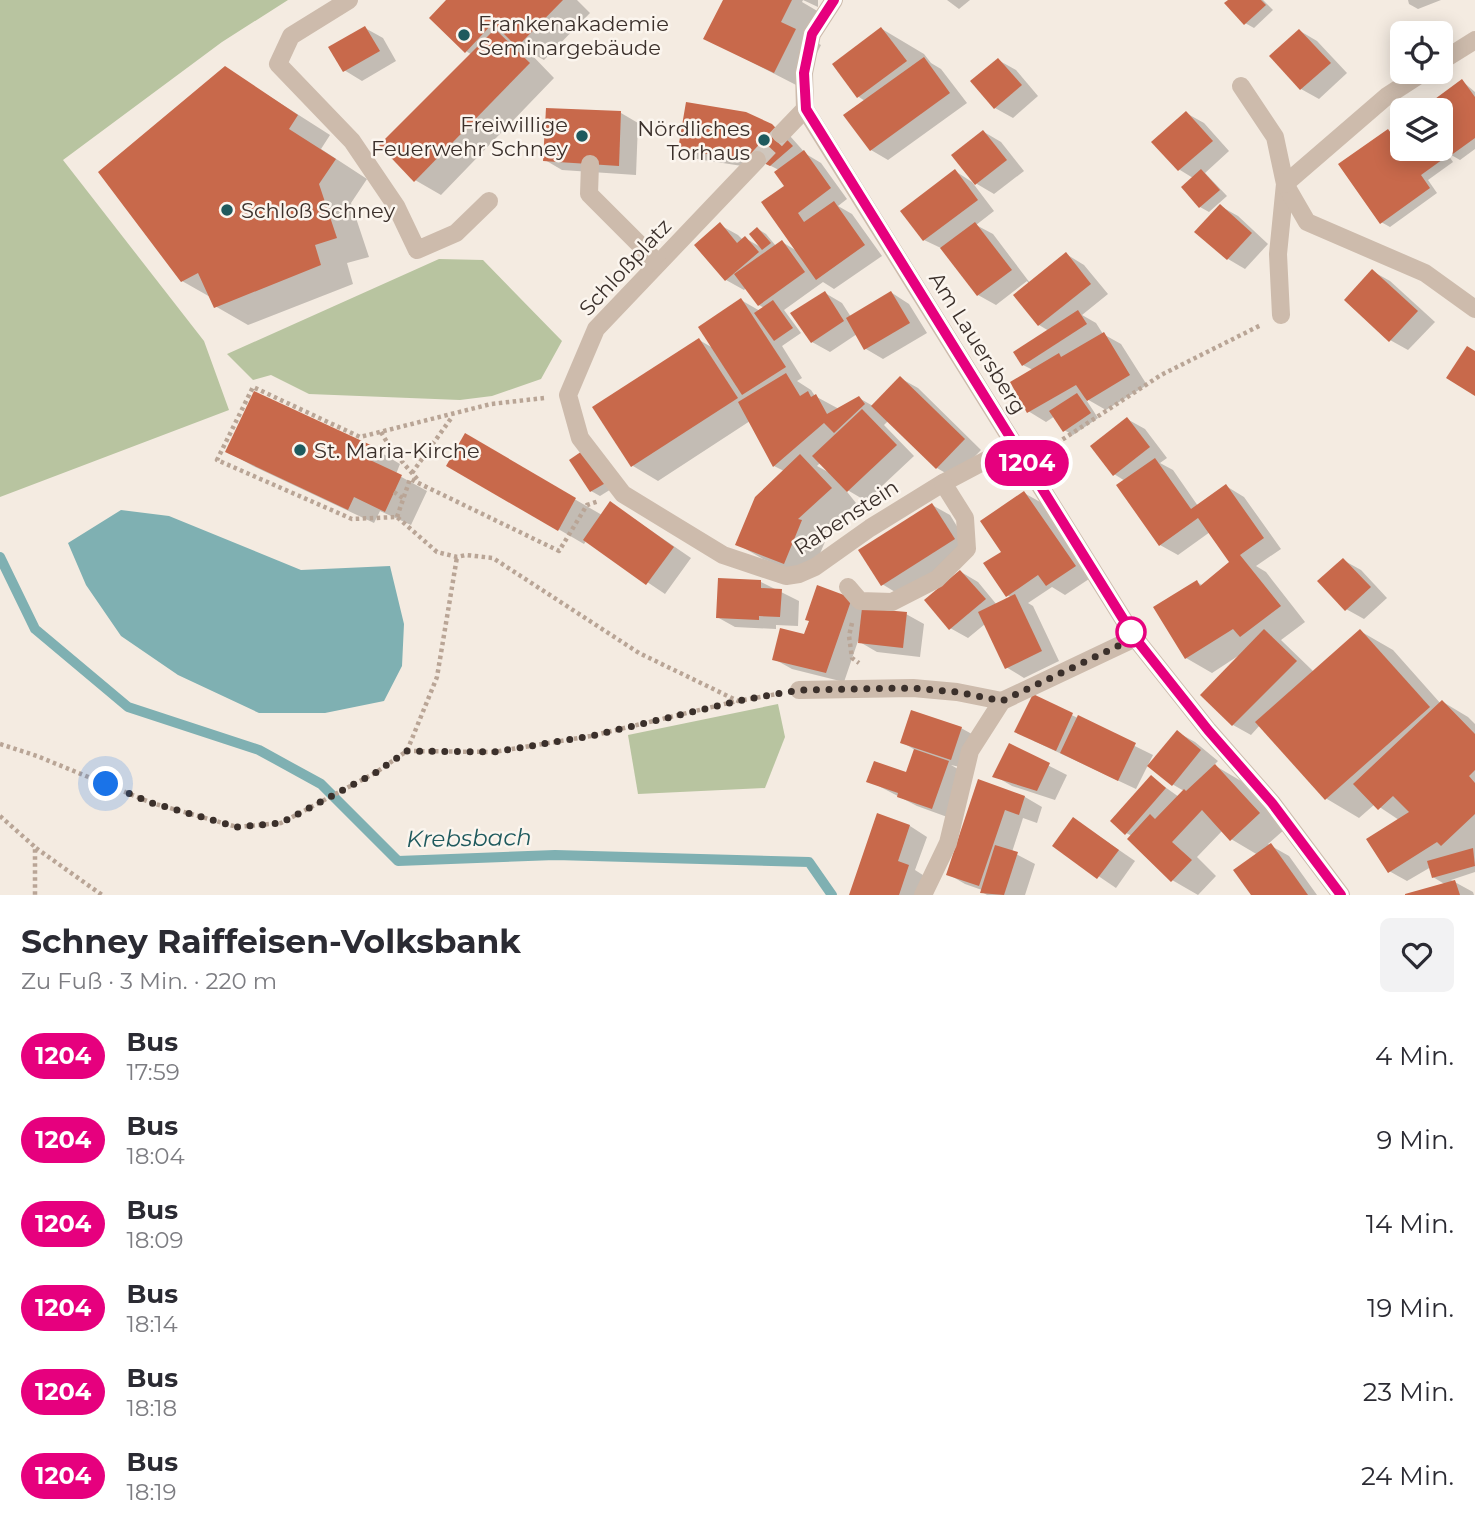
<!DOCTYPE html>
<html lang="de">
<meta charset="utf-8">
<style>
:root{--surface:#fff;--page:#f2f2f3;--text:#2b2b33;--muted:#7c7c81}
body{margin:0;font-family:Montserrat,sans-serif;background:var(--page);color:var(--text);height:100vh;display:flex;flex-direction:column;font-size:26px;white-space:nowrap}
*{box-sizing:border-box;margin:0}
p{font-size:23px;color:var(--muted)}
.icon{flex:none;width:38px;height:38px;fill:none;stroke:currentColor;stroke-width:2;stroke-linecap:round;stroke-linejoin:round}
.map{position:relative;height:895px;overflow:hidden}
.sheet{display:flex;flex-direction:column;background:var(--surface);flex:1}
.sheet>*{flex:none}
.badge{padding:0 14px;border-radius:23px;font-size:24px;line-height:46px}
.tools{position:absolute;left:1390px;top:21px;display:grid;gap:14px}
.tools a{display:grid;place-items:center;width:63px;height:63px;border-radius:10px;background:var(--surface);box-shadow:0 4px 18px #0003;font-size:35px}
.you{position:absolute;width:35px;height:35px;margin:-18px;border:5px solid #fff;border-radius:50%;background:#1a73e8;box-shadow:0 0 0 10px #1a73e833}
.map>.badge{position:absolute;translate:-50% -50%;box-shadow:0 0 0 4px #fff}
.round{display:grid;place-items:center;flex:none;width:74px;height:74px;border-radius:10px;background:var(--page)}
.summary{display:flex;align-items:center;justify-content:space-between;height:119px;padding:0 21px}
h1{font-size:33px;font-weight:700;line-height:52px}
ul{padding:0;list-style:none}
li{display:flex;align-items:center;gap:21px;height:84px;padding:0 21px}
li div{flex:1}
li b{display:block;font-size:26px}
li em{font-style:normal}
li .badge{min-width:77px;font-weight:700;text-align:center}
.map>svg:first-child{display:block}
.green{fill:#b8c4a0}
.water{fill:#7fb0b2}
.shadow{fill:#0003;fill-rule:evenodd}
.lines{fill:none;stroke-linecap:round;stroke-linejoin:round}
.stream{stroke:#7fb0b2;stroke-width:10}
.building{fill:#c8694b}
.minor-tunnel{stroke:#cfc6bd;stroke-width:18;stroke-dasharray:18 9;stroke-linecap:butt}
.path{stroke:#b9a596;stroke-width:4.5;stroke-dasharray:3.5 3.5;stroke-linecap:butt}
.minor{stroke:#cdbbac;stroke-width:18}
.line-casing{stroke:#fff;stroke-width:16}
.line{stroke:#e6007e;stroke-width:10}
.walk{stroke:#3b302b;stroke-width:7;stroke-dasharray:0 12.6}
.poi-dot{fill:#1f5a5e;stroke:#fbf5ee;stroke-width:2.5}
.stop-dot{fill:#fff;stroke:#e6007e;stroke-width:3.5}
.labels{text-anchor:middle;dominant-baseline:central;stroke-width:5;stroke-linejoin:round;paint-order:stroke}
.poi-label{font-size:21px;fill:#3b302b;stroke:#fbf5ee;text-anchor:start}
.street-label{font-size:21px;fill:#3b302b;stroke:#fbf5ee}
.water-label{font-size:23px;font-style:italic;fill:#1f5a5e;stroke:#fbf5ee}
</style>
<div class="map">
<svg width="1475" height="895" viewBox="0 0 1475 895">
<rect width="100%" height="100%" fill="#f4ebe1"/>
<g class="green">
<polygon points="0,0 288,0 222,42 63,160 204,341 229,410 0,497"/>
<polygon points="439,259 483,260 562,341 541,379 492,396 460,400 309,394 271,375 253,380 227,354"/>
<polygon points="778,704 785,737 765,788 638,794 628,735"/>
</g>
<polygon class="water" points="121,510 169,516 301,570 390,566 404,624 402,666 384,701 325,713 259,713 178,675 121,636 86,585 68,543"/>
<g class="shadow">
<polygon points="449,0 577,0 590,13 544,60 528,51 554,78 441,195 415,180 472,55 466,51"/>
<polygon points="725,0 803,0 802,2 819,12 806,37 821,45 800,87 706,39"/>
<polygon points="803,0 818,0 818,7"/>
<polygon points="947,0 970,0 959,9"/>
<polygon points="1231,0 1263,0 1273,10 1254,28 1245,23"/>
<polygon points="1408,0 1441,0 1418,9 1409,4"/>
<polygon points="365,28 383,38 396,61 362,81 344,70"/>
<polygon points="882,29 924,54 931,63 941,69 967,103 888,160 871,150 865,101 859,97 834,65"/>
<polygon points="1300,31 1317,41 1347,73 1319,99 1301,89 1271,56"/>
<polygon points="998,60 1016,70 1038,96 1013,118 995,108"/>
<polygon points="225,68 330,135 321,149 367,179 351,203 369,257 347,263 353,284 248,325 215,306 212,298 182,281"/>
<polygon points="1462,81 1475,92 1475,149 1460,160 1446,152 1453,162 1428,180 1437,193 1390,227 1381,222 1388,131 1397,136 1402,149 1440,149 1440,110 1423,110"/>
<polygon points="621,113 638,123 636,175 562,170 545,160"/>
<polygon points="1186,113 1204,123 1229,151 1205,173 1227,196 1209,212 1200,207 1193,178 1180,170 1154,142"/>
<polygon points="984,132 1001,142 1024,171 994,194 977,184"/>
<path d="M 790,136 L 806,154 L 821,163 L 847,199 L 838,206 L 852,214 L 882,256 L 834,289 L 823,282 L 784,310 L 801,333 L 782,346 L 802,378 L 797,381 L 811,390 L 815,396 L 839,409 L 859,398 L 873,406 L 900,378 L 918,388 L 981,450 L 954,478 L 937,468 L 888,421 L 884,425 L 914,456 L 866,501 L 844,488 L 856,503 L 823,534 L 827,537 L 810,577 L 763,559 L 737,544 L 784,471 L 774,466 L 750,421 L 658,481 L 633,466 L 699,340 L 713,348 L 741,300 L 760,311 L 764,308 L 759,305 L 746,288 L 744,290 L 726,280 L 720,225 L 738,235 L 743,240 L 745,238 L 762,248 L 758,229 L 766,234 L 776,246 L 782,242 L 797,251 L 787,187 L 779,170 L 757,159 L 755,168 L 697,159 L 680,148 ZM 821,462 L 830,473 L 817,466 Z"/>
<polygon points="955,171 972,182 994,211 976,225 993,234 1030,283 1066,254 1084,265 1108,294 1082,315 1096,323 1103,334 1121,344 1147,385 1106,410 1085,398 1098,418 1073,435 1064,430 1055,416 1046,422 1028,411 1033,370 1023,365 1049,331 1039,325 1029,284 1027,281 996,305 978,295 943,249 924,240"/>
<polygon points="1220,206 1238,216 1268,244 1245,269 1228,259"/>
<polygon points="1372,271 1390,281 1435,322 1408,350 1390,340"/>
<polygon points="825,293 842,303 851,317 892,293 909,304 927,333 883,359 866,349 857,334 830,352 812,342"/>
<polygon points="255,393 375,449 400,464 396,474 427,491 411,525 380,511 374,523 253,466 228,452"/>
<polygon points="1127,419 1145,429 1167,458 1160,463 1173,470 1198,506 1226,486 1244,497 1281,549 1256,566 1266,572 1305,622 1281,640 1314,672 1360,631 1393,650 1441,704 1443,702 1468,717 1475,724 1475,872 1451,880 1473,892 1474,895 1409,895 1446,885 1433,877 1431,867 1407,881 1389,871 1399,820 1375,804 1359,818 1327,799 1260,725 1251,735 1233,725 1238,656 1212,673 1186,658 1197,582 1203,586 1233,563 1210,532 1178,555 1160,545 1125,481 1114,474"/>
<polygon points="465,436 602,515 611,503 691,558 665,594 586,541 584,544 448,465"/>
<polygon points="571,460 616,486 600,496 591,491"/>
<polygon points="1024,493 1042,503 1092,577 1065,595 1052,587 1028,603 1033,606 1059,661 1024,678 1006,667 985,624 968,638 950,628 961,572 978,582 997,605 1012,598 1007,595 1003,552"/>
<polygon points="932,505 950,515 971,549 900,595 882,584"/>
<polygon points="1343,560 1361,570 1387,598 1364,619 1346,609"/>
<polygon points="761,582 799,601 798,626 776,625 776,629 735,627 717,617"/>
<polygon points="818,587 869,609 906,614 924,624 920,657 877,652 858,641 844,682 792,669 774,659 806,636"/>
<polygon points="1033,696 1153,755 1136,789 1034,741"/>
<polygon points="961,728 979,738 969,769 951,765 965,773 950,818 917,806 869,781 907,774 915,750 902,742"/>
<polygon points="1177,732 1195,742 1218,761 1214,765 1241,781 1285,829 1268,844 1289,856 1317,895 1253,895 1258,855 1231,839 1223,830 1197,857 1216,876 1198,895 1172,880 1132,836 1126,833 1151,777 1179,797 1184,791 1172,784"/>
<polygon points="1010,746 1067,775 1055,800 1012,786 995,776"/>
<polygon points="979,781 1025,797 1042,807 1037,823 1023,818 1012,852 1035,864 1025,895 987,895 982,892 982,890 965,884 948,874"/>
<polygon points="878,816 910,826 927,837 915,870 926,877 920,895 850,895"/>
<polygon points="1074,819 1135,861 1116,888 1054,846"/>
</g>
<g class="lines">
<polyline class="stream" points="0,557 35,629 128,707 259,750 321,784 398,861 555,855 809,862 832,895"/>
</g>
<g class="building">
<polygon points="446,0 563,0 517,47 493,23 465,53 429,18"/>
<polygon points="723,0 792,0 781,22 796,29 774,73 703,39"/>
<polygon points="1228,0 1261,0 1266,5 1244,25 1224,3"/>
<polygon points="365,26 380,51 343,72 328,47"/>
<polygon points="881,27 907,61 857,98 832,64"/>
<polygon points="495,29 530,63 414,182 379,145"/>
<polygon points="1299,29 1331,63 1300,90 1269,56"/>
<polygon points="924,57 950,93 870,151 843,115"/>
<polygon points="998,58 1022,85 994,109 970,81"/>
<polygon points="225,66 298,115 289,129 336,159 319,184 337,238 315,245 321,265 214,308 198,273 181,282 98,172"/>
<polygon points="1462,79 1475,97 1475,138 1450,156 1440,142 1440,110 1420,110"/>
<polygon points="686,102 746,112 772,124 793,146 770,166 739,151 738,159 678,149"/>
<polygon points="546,108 621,111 619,166 543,161"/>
<polygon points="1186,111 1213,141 1178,171 1151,142"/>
<polygon points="1388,129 1393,136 1402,131 1402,149 1440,149 1446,157 1421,175 1430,188 1380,224 1338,164"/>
<polygon points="983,130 1007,160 975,185 951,155"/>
<polygon points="804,150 831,188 798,213 804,222 834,201 865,245 816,280 761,202 784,186 774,172"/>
<polygon points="955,169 978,200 923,241 900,211"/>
<polygon points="1201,169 1220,190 1199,208 1181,187"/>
<polygon points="1220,204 1252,233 1227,260 1194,232"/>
<polygon points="720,222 737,243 745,236 759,252 725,281 694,245"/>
<polygon points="975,222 1012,270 977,296 940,248"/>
<polygon points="757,227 771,243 762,250 749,234"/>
<polygon points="782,240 805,272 758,306 734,274"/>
<polygon points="1066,252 1091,284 1038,326 1013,295"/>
<polygon points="1372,269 1418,311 1389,342 1344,300"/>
<polygon points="825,291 844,321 811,343 790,313"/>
<polygon points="891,291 910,323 864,350 846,318"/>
<polygon points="741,298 786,367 742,395 698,327"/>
<polygon points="773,300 793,328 774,341 754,313"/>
<polygon points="1078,310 1087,324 1022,366 1013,352"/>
<polygon points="1104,332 1130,375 1087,401 1076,385 1027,413 1010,382 1059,353 1061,357"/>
<polygon points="699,338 738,398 631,467 592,407"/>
<polygon points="1467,346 1475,351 1475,396 1446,378"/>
<polygon points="786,373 800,396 808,391 811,397 816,394 827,414 859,396 865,404 834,433 824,423 773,467 738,402"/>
<polygon points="900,376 965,439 936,469 871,406"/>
<polygon points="254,391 375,447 370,460 402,475 385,512 354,497 348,510 225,452"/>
<polygon points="1077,393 1091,413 1063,432 1049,411"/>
<polygon points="862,409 897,445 847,492 812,456"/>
<polygon points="1127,417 1150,447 1113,476 1090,446"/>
<polygon points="465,433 576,498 558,531 446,466"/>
<polygon points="588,447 609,481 590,492 569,460"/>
<polygon points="800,454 832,488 798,519 802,520 784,564 735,545 755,497"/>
<polygon points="1155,458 1191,509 1226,484 1264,538 1240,555 1281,606 1240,637 1233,629 1185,659 1153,607 1197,580 1200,586 1229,562 1198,518 1159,546 1116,485"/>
<polygon points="1024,491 1076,566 1046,586 1038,575 1006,597 983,563 1001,552 980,521"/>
<polygon points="610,501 674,547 646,585 583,540"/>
<polygon points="932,503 955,539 881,586 858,550"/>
<polygon points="1343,558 1371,587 1345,611 1317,581"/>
<polygon points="960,570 986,599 949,630 924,600"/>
<polygon points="718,578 761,580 761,588 782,589 780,617 759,616 759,620 716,618"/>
<polygon points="817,585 852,598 826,673 772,660 780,628 804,634 809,621 805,620"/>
<polygon points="1015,594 1042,651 1005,669 978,612"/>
<polygon points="862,608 907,612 903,648 858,643"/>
<polygon points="1264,629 1297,661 1232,726 1200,695"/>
<polygon points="1360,629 1430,707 1325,800 1255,722"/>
<polygon points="1033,694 1073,713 1056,751 1014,732"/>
<polygon points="1442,700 1475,734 1475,770 1469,776 1475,783 1475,814 1441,846 1437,842 1388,873 1366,839 1409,812 1393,796 1378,810 1353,784"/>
<polygon points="911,710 962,727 951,760 900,743"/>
<polygon points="1078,715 1136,743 1118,781 1060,753"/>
<polygon points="1177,730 1201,750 1172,786 1147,766"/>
<polygon points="1009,743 1050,763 1037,791 992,777"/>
<polygon points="914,749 949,761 932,809 897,797 898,793 866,782 874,761 906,772"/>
<polygon points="1215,764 1260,813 1230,841 1202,810 1172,842 1192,860 1171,882 1127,839 1150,814 1155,819 1184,789 1186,791"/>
<polygon points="1151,775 1166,788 1125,835 1110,821"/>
<polygon points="978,779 1025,796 1019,815 1005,810 979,886 946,875"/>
<polygon points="877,813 910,825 898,861 909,865 899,895 849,895"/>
<polygon points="1073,817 1119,850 1097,879 1052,846"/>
<polygon points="1271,843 1308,895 1251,895 1233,870"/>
<polygon points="995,845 1018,852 1004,895 980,893"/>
<polygon points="1473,848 1475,866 1432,878 1427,861"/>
<polygon points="1455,880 1460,895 1405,895 1405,894"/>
</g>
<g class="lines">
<polyline class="minor-tunnel" points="757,160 781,134"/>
<g class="path">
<polyline points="544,398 491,404 360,437 253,387 217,460 352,519 397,517 437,552 457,557 466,555 493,558 639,653 738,701 777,694"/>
<polyline points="381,432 391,449 419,481"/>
<polyline points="1045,451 1161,375 1261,325"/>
<polyline points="412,473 452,417"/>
<polyline points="394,492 404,499"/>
<polyline points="397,517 410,479 559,551 587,505 599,501"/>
<polyline points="852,623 849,636 852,658 859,663"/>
<polyline points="0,744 37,756 152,803 237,827 281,823 375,773 407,751 437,677 457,557"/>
<polyline points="407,751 494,752 591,736 737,701"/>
<polyline points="0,816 35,847 35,895"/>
<polyline points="36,848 102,895"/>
</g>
<g class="minor">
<polyline points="349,0 291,36 278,64 352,141 396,206 417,250 456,233 489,201"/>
<polyline points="834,0 812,34 804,73 805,109 1135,638 1208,730 1272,803 1341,895"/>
<polyline points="1440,62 1475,40"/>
<polyline points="1241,86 1275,137 1285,184 1278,254 1281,315"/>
<polyline points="781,134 805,109"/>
<polyline points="757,160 596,329 568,395 580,438 623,494 723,555 786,576 799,574 815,567 870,528 943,483 1015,445"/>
<polyline points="590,164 589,194 658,263"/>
<polyline points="1285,184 1307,222 1425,273 1475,309"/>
<polyline points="1285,184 1387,96 1424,72"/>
<polyline points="848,587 860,601 892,602 937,579 967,549 965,518 943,483"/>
<polyline points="799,690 913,688 957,692 1002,701"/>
<polyline points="923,895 948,843 970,751 1002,701 1135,638"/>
</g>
</g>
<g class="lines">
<g class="line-casing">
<polyline id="line" points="834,0 812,34 804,73 806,109 1135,638 1208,730 1272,803 1341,895"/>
</g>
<use href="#line" class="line"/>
<polyline class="walk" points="106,784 152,803 237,827 281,823 375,773 407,751 494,752 591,736 738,701 799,690 913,688 957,692 1002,701 1135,638 1131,632"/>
</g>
<g class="poi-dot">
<circle cx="464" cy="35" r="7"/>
<circle cx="582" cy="136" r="7"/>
<circle cx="764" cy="140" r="7"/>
<circle cx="227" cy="210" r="7"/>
<circle cx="300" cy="450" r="7"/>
</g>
<circle class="stop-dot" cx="1131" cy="632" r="14"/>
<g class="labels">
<g class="poi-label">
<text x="478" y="23">Frankenakademie<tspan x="478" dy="24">Seminargebäude</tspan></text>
<text x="568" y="124" text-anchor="end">Freiwillige<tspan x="568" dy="24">Feuerwehr Schney</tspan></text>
<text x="750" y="128" text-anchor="end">Nördliches<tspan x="750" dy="24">Torhaus</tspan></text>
<text x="241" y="210">Schloß Schney</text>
<text x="314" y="450">St. Maria-Kirche</text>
</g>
<g class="street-label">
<text transform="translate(625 267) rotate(-47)">Schloßplatz</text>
<text transform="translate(978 343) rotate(58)">Am Lauersberg</text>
<text transform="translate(846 517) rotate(-33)">Rabenstein</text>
</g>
<g class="water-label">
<text transform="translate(469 838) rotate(-1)">Krebsbach</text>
</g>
</g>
</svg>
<div class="tools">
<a><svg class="icon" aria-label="locate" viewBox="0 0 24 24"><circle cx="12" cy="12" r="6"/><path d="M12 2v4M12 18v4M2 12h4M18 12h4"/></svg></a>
<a><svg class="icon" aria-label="layers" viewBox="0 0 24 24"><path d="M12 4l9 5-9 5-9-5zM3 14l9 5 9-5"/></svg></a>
</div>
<div class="you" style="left:106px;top:784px"></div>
<b class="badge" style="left:1027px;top:463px;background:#e6007e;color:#fff">1204</b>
</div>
<section class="sheet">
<div class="summary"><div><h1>Schney Raiffeisen-Volksbank</h1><p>Zu Fuß · 3 Min. · 220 m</p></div><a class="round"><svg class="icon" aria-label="heart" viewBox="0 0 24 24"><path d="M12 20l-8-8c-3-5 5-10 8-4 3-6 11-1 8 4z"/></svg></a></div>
<ul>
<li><span class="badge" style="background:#e6007e;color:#fff">1204</span><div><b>Bus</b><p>17:59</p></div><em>4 Min.</em></li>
<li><span class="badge" style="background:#e6007e;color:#fff">1204</span><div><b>Bus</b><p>18:04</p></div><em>9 Min.</em></li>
<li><span class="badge" style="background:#e6007e;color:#fff">1204</span><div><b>Bus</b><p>18:09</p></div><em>14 Min.</em></li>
<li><span class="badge" style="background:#e6007e;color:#fff">1204</span><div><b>Bus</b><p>18:14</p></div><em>19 Min.</em></li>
<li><span class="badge" style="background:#e6007e;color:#fff">1204</span><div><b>Bus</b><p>18:18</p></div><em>23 Min.</em></li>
<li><span class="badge" style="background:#e6007e;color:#fff">1204</span><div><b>Bus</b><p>18:19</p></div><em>24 Min.</em></li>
</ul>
</section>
